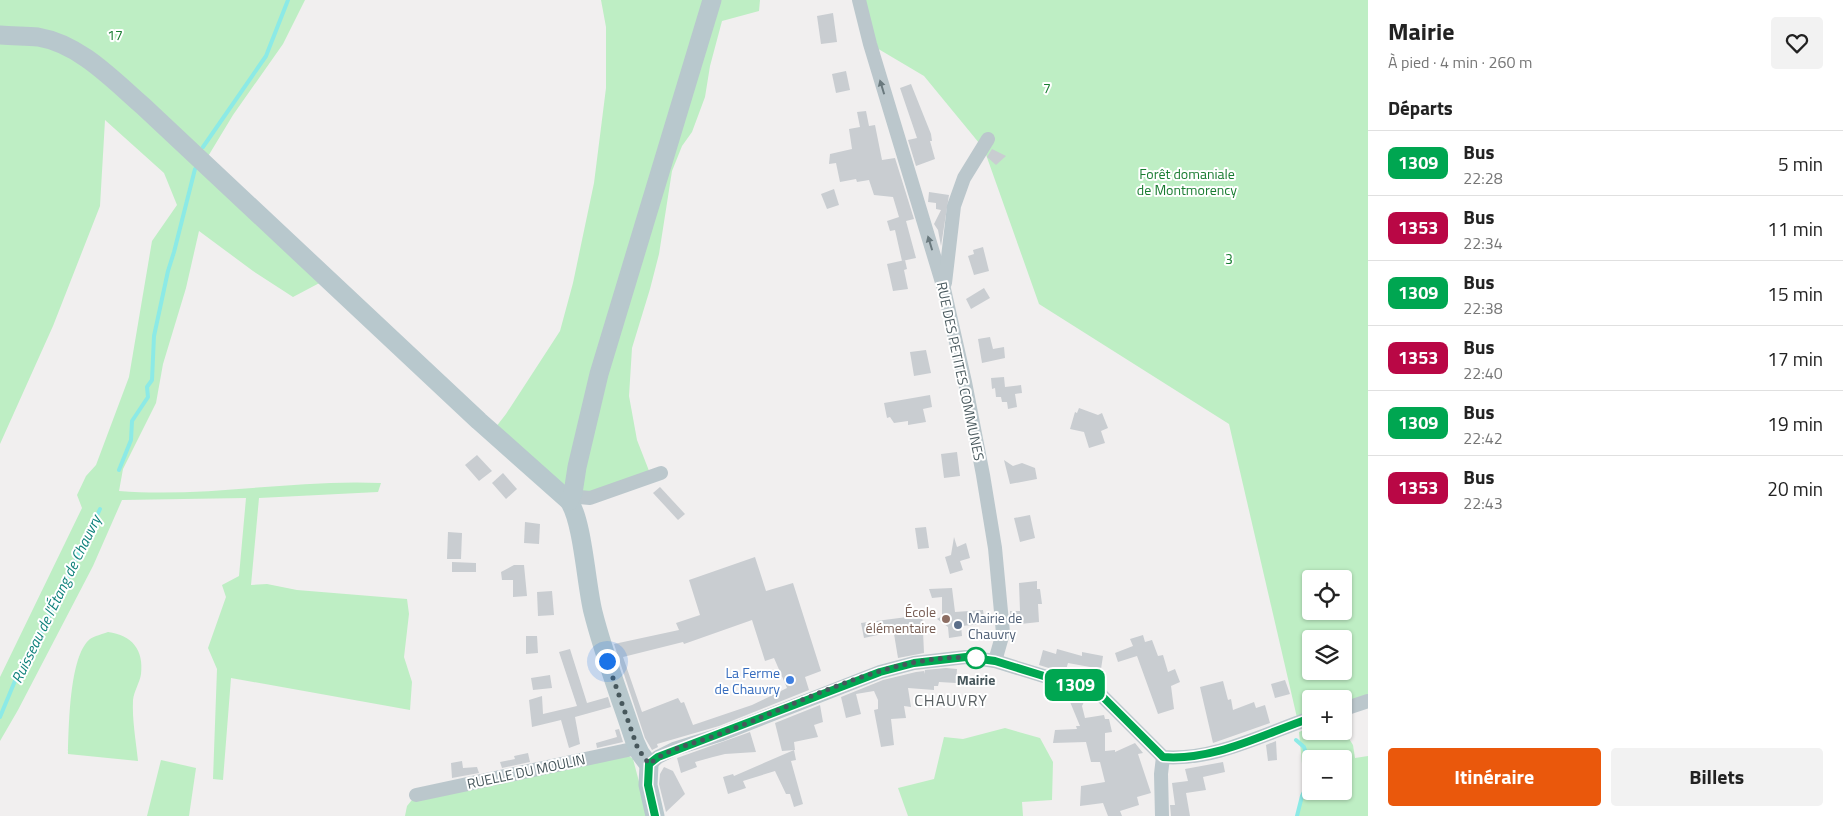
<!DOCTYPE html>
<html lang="fr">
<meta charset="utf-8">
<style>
:root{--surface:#fff;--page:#f2f2f2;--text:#222;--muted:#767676;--line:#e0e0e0;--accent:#ea580c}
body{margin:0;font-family:"Titillium Web",sans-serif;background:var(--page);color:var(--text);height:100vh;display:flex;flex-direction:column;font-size:19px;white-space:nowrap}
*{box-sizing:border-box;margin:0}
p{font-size:16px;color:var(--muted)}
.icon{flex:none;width:28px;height:28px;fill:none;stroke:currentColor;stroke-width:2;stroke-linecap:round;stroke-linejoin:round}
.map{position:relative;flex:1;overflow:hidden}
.details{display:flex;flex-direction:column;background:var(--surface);width:475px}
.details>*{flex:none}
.badge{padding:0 10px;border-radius:8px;font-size:18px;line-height:32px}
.controls{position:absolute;left:1302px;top:570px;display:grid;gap:10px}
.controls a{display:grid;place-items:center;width:50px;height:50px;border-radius:5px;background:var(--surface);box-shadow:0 1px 4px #0004;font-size:25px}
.you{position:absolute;width:25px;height:25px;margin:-12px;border:4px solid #fff;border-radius:50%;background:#1a73e8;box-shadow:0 0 0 8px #1a73e833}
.map>.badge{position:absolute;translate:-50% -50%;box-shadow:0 0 0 2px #fff}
h2{padding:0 20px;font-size:19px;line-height:45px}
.round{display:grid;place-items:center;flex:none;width:52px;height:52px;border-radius:5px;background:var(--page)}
.overview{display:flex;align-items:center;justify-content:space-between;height:85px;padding:0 20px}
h1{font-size:24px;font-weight:700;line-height:38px}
.primary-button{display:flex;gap:10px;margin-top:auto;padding:10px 20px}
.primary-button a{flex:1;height:58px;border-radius:5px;background:var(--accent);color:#fff;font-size:20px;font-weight:700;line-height:58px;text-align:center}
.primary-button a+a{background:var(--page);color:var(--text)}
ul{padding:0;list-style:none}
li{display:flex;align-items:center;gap:15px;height:65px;padding:0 20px;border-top:1px solid var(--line)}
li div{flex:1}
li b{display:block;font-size:19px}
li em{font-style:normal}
li .badge{min-width:55px;font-weight:700;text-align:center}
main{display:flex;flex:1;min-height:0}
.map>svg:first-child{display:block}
.green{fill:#beeec4;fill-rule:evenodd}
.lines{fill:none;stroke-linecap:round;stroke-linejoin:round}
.stream{stroke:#8ceae6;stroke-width:4}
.building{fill:#c9cdd1;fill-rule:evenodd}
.street{stroke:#bbc7cc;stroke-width:14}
.secondary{stroke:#b8c8cd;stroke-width:19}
.oneway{fill:#6a797e}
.line-casing{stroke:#fff;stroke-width:11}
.line{stroke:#00a651;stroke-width:8}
.walk{stroke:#47575c;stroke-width:5;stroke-dasharray:0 9}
.education-dot{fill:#8d6e63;stroke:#fff;stroke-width:2}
.service-dot{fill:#5c6f8a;stroke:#fff;stroke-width:2}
.stop-dot{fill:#fff;stroke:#00a651;stroke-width:2.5}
.shop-dot{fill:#3f7fe0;stroke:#fff;stroke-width:2}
.labels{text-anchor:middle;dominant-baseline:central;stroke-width:4;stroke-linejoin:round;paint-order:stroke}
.park-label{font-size:14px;fill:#197c31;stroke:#fff}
.street-label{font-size:14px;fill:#47575c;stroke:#fff}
.education-label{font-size:14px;fill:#785e54;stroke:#fff;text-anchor:end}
.service-label{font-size:14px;fill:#4e5e75;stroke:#fff;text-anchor:start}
.shop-label{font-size:14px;fill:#366cbe;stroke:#fff;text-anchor:end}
.stop-label{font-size:14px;font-weight:bold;fill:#47575c;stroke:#fff}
.water-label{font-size:15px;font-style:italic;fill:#10827c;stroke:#fff}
.quarter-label{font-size:16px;letter-spacing:1px;fill:#5b6164;stroke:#fff}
</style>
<main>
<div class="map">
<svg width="1368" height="816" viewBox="0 0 1368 816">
<rect width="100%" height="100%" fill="#f1efef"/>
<g class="green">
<path d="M 0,0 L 305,0 L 283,44 L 233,115 L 204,163 L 327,279 L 293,297 L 253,271 L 199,231 L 186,288 L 163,364 L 156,403 L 123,469 L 119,491 C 206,498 294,479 381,483 L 378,492 L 259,498 L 251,585 L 267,584 L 297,590 L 407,599 L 409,614 L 404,657 L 412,682 L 410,710 L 231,678 L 223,780 L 213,779 L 217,669 L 208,648 L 226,597 L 222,585 L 239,576 L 246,498 L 122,500 L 93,566 L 18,710 L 0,741 L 0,677 L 82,508 L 77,495 L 86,476 L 96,465 L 129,377 L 152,241 L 177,205 L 164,173 L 105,120 L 100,206 L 53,326 L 0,444 Z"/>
<polygon points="601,0 760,0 759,11 722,21 710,66 705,97 692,132 682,146 672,171 659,254 650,289 632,348 629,396 637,440 651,476 572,501 492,432 506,414 560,331 573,283 594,183 606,88 606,27"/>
<path d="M 859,0 L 1368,0 L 1368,701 L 1344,709 L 1344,699 L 1311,699 L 1311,718 L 1298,722 L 1229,424 L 1039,304 L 984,149 L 924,76 L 870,44 ZM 1311,579 L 1344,579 L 1344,611 L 1311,611 ZM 1311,639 L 1344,639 L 1344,671 L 1311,671 Z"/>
<path d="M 108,632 C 132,635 144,650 141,674 C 140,682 134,691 133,700 C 132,720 136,741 138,761 L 68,754 C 69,728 69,656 90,639 C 94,636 103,634 108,632 Z"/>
<path d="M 1311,727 L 1311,731 L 1344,731 L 1353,745 L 1355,758 L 1368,756 L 1368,816 L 1297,816 L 1304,785 L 1299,732 ZM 1311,759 L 1344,759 L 1344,791 L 1311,791 Z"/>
<polygon points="1005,728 1040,738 1053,762 1052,800 1022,802 1023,816 908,816 898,788 934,779 944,737 963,739"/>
<polygon points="622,751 633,759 648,816 405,816 407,806 416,795"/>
<polygon points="161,760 196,768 189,816 147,816"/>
</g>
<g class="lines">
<g class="stream">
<polyline points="203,147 266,56 288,0"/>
<polyline points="119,470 131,440 132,421 148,397 147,387 152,380 154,336 168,271 174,252 195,169"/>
<polyline points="0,717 17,676 36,644 100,509"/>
<polyline points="1296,740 1304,747 1311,770"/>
<polyline points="1323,759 1324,756"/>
<polyline points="1297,816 1302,796 1311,778"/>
</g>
</g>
<g class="building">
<polygon points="833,13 837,42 821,44 817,16"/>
<polygon points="846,71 850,90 836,93 832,74"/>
<polygon points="911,84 931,134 932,141 930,141 935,159 916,166 908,140 917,138 900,88"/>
<polygon points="866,111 869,126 875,125 882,160 895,158 914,219 906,221 916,258 902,261 895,230 890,231 887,221 899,217 893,197 874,195 869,180 857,182 856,179 840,182 836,163 829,164 830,154 852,149 849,129 860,127 857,112"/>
<polygon points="992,149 1006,156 996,165 987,157"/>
<polygon points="834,189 839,205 827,209 821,194"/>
<polygon points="929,192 949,195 941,246 938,230 934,224 941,210 936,209 936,203 928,202"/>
<polygon points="983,247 989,271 974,275 968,256 974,254 973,250"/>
<polygon points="905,260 907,269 904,270 908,289 893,291 887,264"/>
<polygon points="984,288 990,298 971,309 966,299"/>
<polygon points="990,337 993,349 1004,347 1005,358 982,363 978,339"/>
<polygon points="926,350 931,373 914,376 910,352"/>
<polygon points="1004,377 1005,387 1021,385 1022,393 1015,394 1017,407 1008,409 1007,402 1002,402 1001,397 996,397 995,388 992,389 991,378"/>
<polygon points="930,395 932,407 923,409 926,422 908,425 908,421 894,423 890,417 887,418 884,403"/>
<polygon points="1079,408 1098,415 1102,413 1108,428 1101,431 1105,443 1089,448 1084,432 1070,429 1075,412 1077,413"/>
<polygon points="957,452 960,476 944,478 941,454"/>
<polygon points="477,455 492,471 479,481 465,465"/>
<polygon points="1004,460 1013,466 1022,463 1035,468 1037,479 1010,484"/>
<polygon points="503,473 517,489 506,499 492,483"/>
<polygon points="660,487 685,514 678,520 653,493"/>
<polygon points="1030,515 1035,538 1020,542 1014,518"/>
<polygon points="525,522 540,524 539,544 524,543"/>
<polygon points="926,527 929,548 918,549 915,528"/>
<polygon points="448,532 462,533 461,559 447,559"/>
<polygon points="954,537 957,547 966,543 970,558 960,561 963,570 950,574 945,557 951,555"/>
<path d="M 755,557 L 766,591 L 793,583 L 821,671 L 805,677 L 809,690 L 719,726 L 657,744 L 658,747 L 652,750 L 645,738 L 614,644 L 679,630 L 676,623 L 700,615 L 689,580 ZM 752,620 L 765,661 L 774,658 L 787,688 L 752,705 L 693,725 L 684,702 L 681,703 L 678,698 L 642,712 L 623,657 L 683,642 L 684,644 Z"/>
<polygon points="452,562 476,563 476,572 452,572"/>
<polygon points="524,565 527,596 513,597 513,580 502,580 501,572 514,565"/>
<polygon points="1037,581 1037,589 1040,589 1042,604 1038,604 1039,622 1011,625 1010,611 1020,611 1019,583"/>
<polygon points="952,588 955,612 983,610 985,624 961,626 962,636 949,638 948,627 937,619 942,616 942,597 932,598 929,589"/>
<polygon points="552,591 554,615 538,616 537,592"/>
<polygon points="922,609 924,653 898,658 894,634 891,632 864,638 861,623 907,617 906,611"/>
<polygon points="1143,635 1145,642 1152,640 1158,656 1163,655 1168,672 1175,669 1180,682 1171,686 1174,709 1158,714 1137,656 1118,662 1115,653 1133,646 1130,639"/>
<polygon points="526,636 537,636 538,653 526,654"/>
<polygon points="570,649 587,703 608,697 611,707 575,717 580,744 569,748 561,720 532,727 529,700 542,696 543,714 577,706 559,652"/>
<polygon points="1057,649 1082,656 1082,652 1103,656 1101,669 1068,663 1065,673 1039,665 1043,650 1056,654"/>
<polygon points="946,668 957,669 956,683 939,682 938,686 934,686 934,690 908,688 911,707 904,706 906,718 891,719 894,745 881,747 874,710 878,709 878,700 874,691 856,694 861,714 846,718 841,697 883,680 916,672 924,671 924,674 925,670"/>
<polygon points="550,675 552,688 533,690 531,678"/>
<polygon points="1285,680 1290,694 1275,698 1271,684"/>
<polygon points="1223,681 1228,700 1231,699 1233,710 1254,702 1256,708 1265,705 1270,723 1213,743 1200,687"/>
<polygon points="1068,693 1086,698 1082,706 1085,718 1104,715 1105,719 1109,719 1112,732 1105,733 1105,751 1115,750 1115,752 1135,743 1143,753 1138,754 1151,793 1137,797 1139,805 1120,811 1122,816 1108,816 1103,803 1080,806 1081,786 1105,782 1100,762 1091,762 1086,742 1053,743 1055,730 1077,729 1076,726 1080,726 1068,697"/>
<polygon points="820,705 823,722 814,725 818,737 794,742 795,750 782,751 775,723"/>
<polygon points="619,729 623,742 597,748 596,743 617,737 615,730"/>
<polygon points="750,732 756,752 725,754 713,757 695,762 697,767 681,773 677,758"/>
<polygon points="1276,741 1277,760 1268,761 1266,745"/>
<polygon points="794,750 796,760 791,761 803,804 794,807 790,794 786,794 775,771 743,781 746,788 728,794 723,777 733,774 734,776"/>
<polygon points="528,753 530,762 502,768 500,762 515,759 514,756"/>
<polygon points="462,761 463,768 477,767 479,773 452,778 451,763"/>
<polygon points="1223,762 1225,772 1203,777 1206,790 1186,793 1190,816 1171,816 1170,805 1175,805 1172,783 1188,781 1185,769"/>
<polygon points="664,767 673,771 685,794 666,812 659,784 660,774"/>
</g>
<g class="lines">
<g class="street">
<polyline points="859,0 870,44 944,289 965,382 983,475 995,548 1003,633 995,661"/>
<polyline points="945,283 954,206 964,178 988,139"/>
<polyline points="569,501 579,497 590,498 661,473"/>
<polyline points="1344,709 1368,701"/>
<path d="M 649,765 L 658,757 L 674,749 L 722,734 L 880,672 L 914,663 L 966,657 L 995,661 L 1099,693 L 1163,757 C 1215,761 1263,734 1311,718"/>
<polyline points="416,795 637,748"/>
<polyline points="1162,816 1161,774 1163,757"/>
</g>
<g class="secondary">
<path d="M 0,35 C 13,36 26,36 38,37 C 80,44 113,80 143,106 L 479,421 L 569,501 C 583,522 586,584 593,612 C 604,656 621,699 635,742 L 640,753 L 649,765 L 648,785 L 655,816"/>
<polyline points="569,501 573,493 577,467 599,374 712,0"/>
</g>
</g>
<defs><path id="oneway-solid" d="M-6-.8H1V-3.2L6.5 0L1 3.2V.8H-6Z" transform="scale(1.25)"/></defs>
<g class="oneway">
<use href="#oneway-solid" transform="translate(882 87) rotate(-107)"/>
<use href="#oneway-solid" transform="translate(930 243) rotate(-107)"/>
</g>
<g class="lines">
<g class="line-casing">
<path id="line" d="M 655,816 L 648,785 L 649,764 L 658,757 L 880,672 L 914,663 L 966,657 L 995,661 L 1099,693 L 1163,757 C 1215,761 1263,734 1311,718"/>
</g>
<use href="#line" class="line"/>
<path class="walk" d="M 607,661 L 638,749 L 649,764 C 670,747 698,743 722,733 C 797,705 900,648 980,659 L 976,658"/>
</g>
<circle class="education-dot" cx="946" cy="619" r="5"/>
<circle class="service-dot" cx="958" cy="625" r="5"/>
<circle class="stop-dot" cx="976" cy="658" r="10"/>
<circle class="shop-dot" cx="790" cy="680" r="5"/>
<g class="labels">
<g class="park-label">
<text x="115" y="34">17</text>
<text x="1047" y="87">7</text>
<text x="1187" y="173">Forêt domaniale<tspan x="1187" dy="16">de Montmorency</tspan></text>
<text x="1229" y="258">3</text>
</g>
<g class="street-label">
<text transform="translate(961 371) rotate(78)">RUE DES PETITES COMMUNES</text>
<text transform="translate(526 771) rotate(-12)">RUELLE DU MOULIN</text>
</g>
<g class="education-label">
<text x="936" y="611">École<tspan x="936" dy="16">élémentaire</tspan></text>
</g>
<g class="service-label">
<text x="968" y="617">Mairie de<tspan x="968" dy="16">Chauvry</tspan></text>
</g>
<g class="shop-label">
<text x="780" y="672">La Ferme<tspan x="780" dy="16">de Chauvry</tspan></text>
</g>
<g class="stop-label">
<text x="976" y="679">Mairie</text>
</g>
<g class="water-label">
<text transform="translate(56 599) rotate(-64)">Ruisseau de l'Étang de Chauvry</text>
</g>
<g class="quarter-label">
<text x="951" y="700">CHAUVRY</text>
</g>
</g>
</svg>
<div class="controls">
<a><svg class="icon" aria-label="locate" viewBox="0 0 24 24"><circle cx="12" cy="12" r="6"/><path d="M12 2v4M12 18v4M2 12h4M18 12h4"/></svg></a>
<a><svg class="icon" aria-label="layers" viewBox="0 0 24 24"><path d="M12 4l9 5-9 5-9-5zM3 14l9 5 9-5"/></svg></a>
<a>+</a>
<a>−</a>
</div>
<div class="you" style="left:607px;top:661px"></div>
<b class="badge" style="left:1075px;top:685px;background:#00a651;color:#fff">1309</b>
</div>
<section class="details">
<div class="overview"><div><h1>Mairie</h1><p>À pied · 4 min · 260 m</p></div><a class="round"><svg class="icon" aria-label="heart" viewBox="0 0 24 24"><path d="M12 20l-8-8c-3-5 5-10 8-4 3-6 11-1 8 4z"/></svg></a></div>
<h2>Départs</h2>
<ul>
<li><span class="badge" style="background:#00a651;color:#fff">1309</span><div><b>Bus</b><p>22:28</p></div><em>5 min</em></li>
<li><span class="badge" style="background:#b90745;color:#fff">1353</span><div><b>Bus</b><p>22:34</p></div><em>11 min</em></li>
<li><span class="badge" style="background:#00a651;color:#fff">1309</span><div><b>Bus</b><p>22:38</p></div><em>15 min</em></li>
<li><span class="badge" style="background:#b90745;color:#fff">1353</span><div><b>Bus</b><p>22:40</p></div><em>17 min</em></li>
<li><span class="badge" style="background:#00a651;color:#fff">1309</span><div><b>Bus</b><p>22:42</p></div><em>19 min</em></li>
<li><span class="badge" style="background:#b90745;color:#fff">1353</span><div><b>Bus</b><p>22:43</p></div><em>20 min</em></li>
</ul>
<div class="primary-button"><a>Itinéraire</a><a>Billets</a></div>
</section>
</main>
